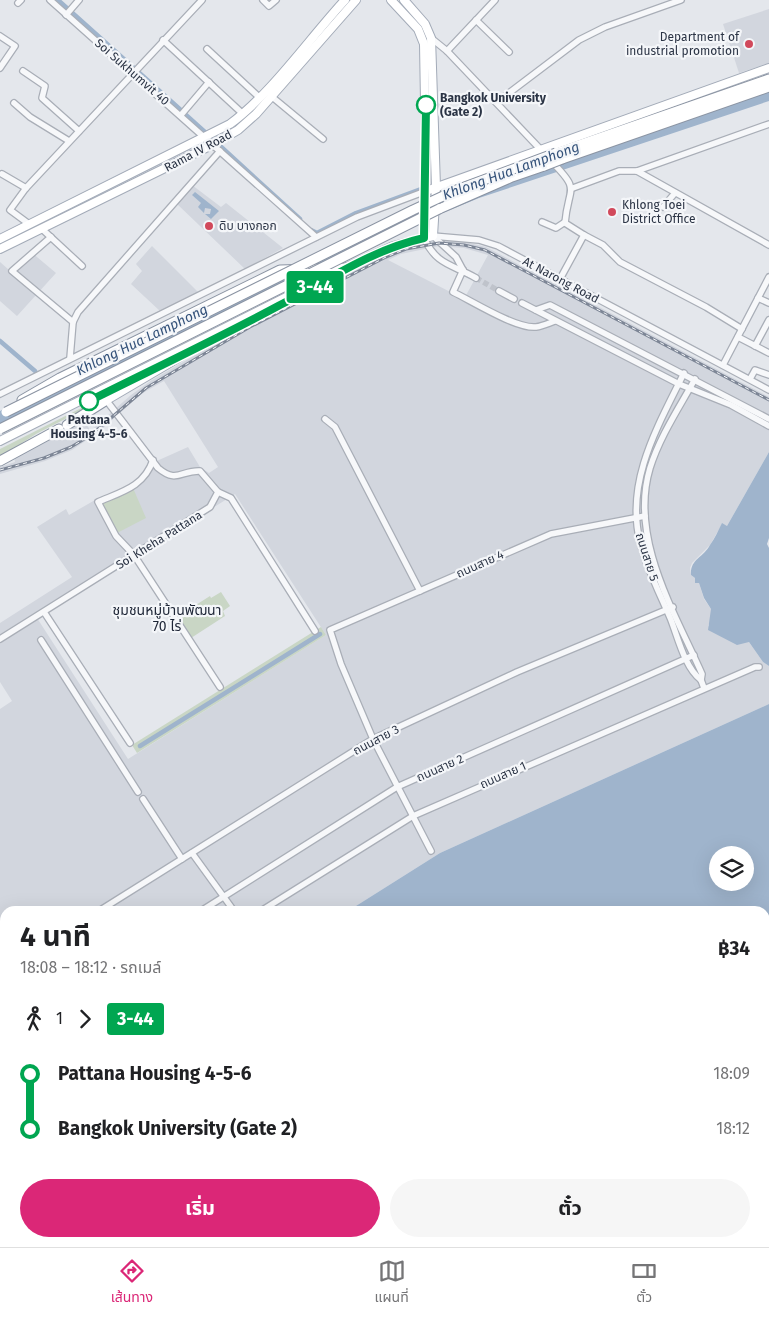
<!DOCTYPE html>
<html lang="th">
<meta charset="utf-8">
<style>
:root{--surface:#fff;--page:#f6f6f6;--text:#202124;--muted:#757577;--line:#e0e0e0;--accent:#db2777}
body{margin:0;font-family:"Fira Sans","Noto Sans Thai",sans-serif;background:var(--page);color:var(--text);height:100vh;display:flex;flex-direction:column;font-size:19px;white-space:nowrap}
*{box-sizing:border-box;margin:0}
p{font-size:16px;color:var(--muted)}
.icon{flex:none;width:28px;height:28px;fill:none;stroke:currentColor;stroke-width:2;stroke-linecap:round;stroke-linejoin:round}
.map{position:relative;flex:1;overflow:hidden}
.panel{position:absolute;left:0px;top:906px;width:770px;height:341px;display:flex;flex-direction:column;background:var(--surface);border-radius:15px 15px 0 0;box-shadow:0 5px 20px #0002}
.panel>*{flex:none}
.badge{padding:0 10px;border-radius:4px;font-size:18px;line-height:32px}
.tools{position:absolute;left:709px;top:846px;display:grid;gap:10px}
.tools a{display:grid;place-items:center;width:45px;height:45px;border-radius:50%;background:var(--surface);box-shadow:0 5px 20px #0002;font-size:25px}
.map>.badge{position:absolute;translate:-50% -50%;box-shadow:0 0 0 2px #fff}
.legs{display:flex;align-items:center;gap:8px;height:55px;padding:0 20px;font-size:16px}
.legs p{margin-inline-start:auto}
.summary{display:flex;align-items:center;justify-content:space-between;height:85px;padding:0 20px}
h1{font-size:28px;font-weight:700;line-height:38px}
.primary-button{display:flex;gap:10px;margin-top:auto;padding:10px 20px}
.primary-button a{flex:1;height:58px;border-radius:30px;background:var(--accent);color:#fff;font-size:20px;font-weight:700;line-height:58px;text-align:center}
.primary-button a+a{background:var(--page);color:var(--text)}
ul{padding:0 20px;list-style:none}
li{display:flex;align-items:center;gap:18px;height:55px;font-size:19px}
li i{display:grid;place-items:center;width:8px;height:100%;margin:0 6px;background:currentColor}
li i::after{content:'';width:12px;height:12px;margin:-6px;border:4px solid;border-radius:50%;background:var(--surface)}
li p{margin-inline-start:auto}
li:first-child i{background:linear-gradient(#0000 50%,currentColor 0)}
li:last-child i{background:linear-gradient(currentColor 50%,#0000 0)}
.tab-bar{display:flex;justify-content:space-around;align-items:center;height:70px;border-top:1px solid var(--line);background:var(--surface);font-size:14px;color:var(--muted)}
.tab-bar a{display:grid;justify-items:center;gap:2px}
.tab-bar .selected{color:var(--accent)}
.map>svg:first-child{display:block}
.built{fill:#d2d6de;fill-rule:evenodd}
.green{fill:#c9d6c5}
.water{fill:#9fb4cc;fill-rule:evenodd}
.lines{fill:none;stroke-linecap:round;stroke-linejoin:round}
.canal{stroke:#9fb4cc;stroke-width:4.5}
.minor-tunnel{stroke:#bfc3cb;stroke-width:5.5;stroke-dasharray:5.5 3;stroke-linecap:butt}
.minor-casing{stroke:#a9aeb7;stroke-width:8}
.major-casing{stroke:#a3abb8;stroke-width:10}
.highway-casing{stroke:#8b94a3;stroke-width:11}
.minor{stroke:#f7f8fa;stroke-width:5.5}
.major{stroke:#fff;stroke-width:8}
.highway{stroke:#fff;stroke-width:9}
.rail-casing{stroke:#7d8696;stroke-width:3}
.rail{stroke:#f4f6f9;stroke-width:1;stroke-dasharray:4;stroke-linecap:butt}
.highway-bridge-casing{stroke:#8b94a3;stroke-width:11;stroke-linecap:butt}
.highway-bridge{stroke:#fff;stroke-width:9}
.line-1-casing{stroke:#fff;stroke-width:11}
.line-1{stroke:#00a651;stroke-width:8}
.poi-dot{fill:#d1495b;stroke:#f4f6f9;stroke-width:2}
.stop-1-dot{fill:#fff;stroke:#00a651;stroke-width:2.5}
.labels{text-anchor:middle;dominant-baseline:central;stroke-width:4.5;stroke-linejoin:round;paint-order:stroke}
.poi-label{font-size:12px;fill:#2b3445;stroke:#f4f6f9;text-anchor:start}
.street-label{font-size:12px;fill:#2b3445;stroke:#f4f6f9}
.stop-label{font-size:12px;font-weight:bold;fill:#2b3445;stroke:#f4f6f9;text-anchor:start}
.water-label{font-size:14px;font-style:italic;fill:#34527a;stroke:#f4f6f9}
.neighbourhood-label{font-size:14px;fill:#1d2536;stroke:#f4f6f9}
</style>
<div class="map">
<svg width="769" height="1247" viewBox="0 0 769 1247">
<rect width="100%" height="100%" fill="#e4e7ec"/>
<g class="built">
<polygon points="769,9 769,63 739,73 723,24"/>
<polygon points="192,185 221,207 226,203 283,248 245,269 176,203"/>
<path d="M 439,240 L 465,242 L 486,247 L 769,397 L 769,452 L 727,526 L 722,524 L 710,545 L 692,563 L 690,568 L 691,575 L 695,578 L 695,583 L 699,583 L 704,599 L 711,609 L 712,616 L 708,626 L 749,642 L 763,662 L 769,666 L 769,704 L 440,853 L 348,911 L 5,911 L 5,1127 L 0,1131 L 0,709 L 12,701 L 0,682 L 0,623 L 72,577 L 37,527 L 66,509 L 69,515 L 95,500 L 135,483 L 141,479 L 150,464 L 188,447 L 200,467 L 209,473 L 218,467 L 164,381 L 141,394 L 100,431 L 72,450 L 45,461 L 0,474 L 0,467 L 15,462 L 14,457 L 81,424 L 87,424 L 90,431 L 131,395 L 152,380 L 249,324 L 379,257 L 399,248 ZM 439,246 L 464,248 L 488,255 L 464,299 L 388,260 L 401,254 ZM 235,494 L 326,635 L 128,759 L 37,618 Z"/>
<polygon points="152,246 198,292 160,311 131,284 142,271 136,264"/>
<polygon points="31,252 56,273 17,316 0,301 0,262 9,270"/>
</g>
<g class="green">
<polygon points="99,399 100,401 36,434 0,457 0,449"/>
<polygon points="133,488 146,518 117,533 101,502"/>
<polygon points="221,592 230,606 223,611 225,616 191,638 177,617 210,596 211,598"/>
<polygon points="321,627 326,635 137,753 132,745"/>
</g>
<g class="water">
<polygon points="769,76 769,101 479,198 416,224 0,427 0,411 7,407 423,201"/>
<polygon points="195,192 219,211 211,219 205,214 210,214 211,209 205,208 204,213 198,207 201,203 192,195"/>
<path d="M 769,452 L 769,538 L 767,544 L 769,548 L 769,666 L 763,662 L 749,642 L 737,645 L 708,630 L 711,609 L 704,598 L 699,583 L 695,583 L 695,578 L 691,575 C 690,559 703,558 710,545 C 715,538 718,531 722,523 L 727,526 Z"/>
<path d="M 769,704 L 769,1020 L 765,1021 L 765,911 L 348,911 L 440,853 ZM 718,855 L 745,855 L 745,882 L 718,882 Z"/>
<polygon points="5,1127 5,1242 372,1242 373,1245 369,1247 0,1247 0,1131"/>
</g>
<g class="lines">
<g class="canal">
<polyline points="58,0 183,112"/>
<polyline points="186,115 206,133"/>
<polyline points="212,139 213,139"/>
<polyline points="218,144 300,219"/>
<polyline points="311,230 317,233 356,213 421,189"/>
<polyline points="0,341 35,371"/>
<polyline points="140,746 320,634"/>
</g>
<polyline class="minor-tunnel" points="476,278 499,291"/>
<g class="minor-casing">
<g id="minor">
<polyline points="50,0 316,237"/>
<polyline points="263,0 269,6 276,0"/>
<polyline points="18,3 21,0"/>
<polyline points="66,15 79,0"/>
<polyline points="476,20 509,52"/>
<polyline points="0,36 15,46 0,68"/>
<polyline points="431,38 447,51 543,152"/>
<polyline points="163,40 243,114"/>
<polyline points="207,49 259,97"/>
<polyline points="447,51 495,0"/>
<polyline points="23,71 45,86 42,98 79,131"/>
<polyline points="271,96 323,139"/>
<polyline points="497,102 579,40 605,27 681,0"/>
<polyline points="14,103 30,117 69,141"/>
<polyline points="181,115 209,82"/>
<path d="M 551,161 C 582,192 568,186 565,223 L 584,235 L 560,279"/>
<polyline points="637,171 769,124"/>
<polyline points="2,174 26,188"/>
<polyline points="573,188 619,171 637,171 769,245"/>
<polyline points="663,207 675,193"/>
<polyline points="542,222 556,228 565,222"/>
<polyline points="29,224 10,210 26,188 202,0"/>
<polyline points="42,229 82,266"/>
<polyline points="584,235 603,245 620,262 706,307 742,329"/>
<polyline points="433,236 479,240 498,246 769,390"/>
<polyline points="433,236 456,257 463,270"/>
<polyline points="51,237 12,271 73,322"/>
<path d="M 424,238 C 437,266 452,264 476,278"/>
<path d="M 463,270 L 453,292 C 472,301 516,329 536,327 C 543,326 549,323 555,321"/>
<polyline points="499,291 514,299"/>
<polyline points="758,298 769,303"/>
<polyline points="522,303 679,384 731,405 769,426"/>
<polyline points="536,310 550,305 769,419"/>
<polyline points="738,337 769,353"/>
<polyline points="755,346 769,320"/>
<polyline points="70,358 73,322 78,312 220,151"/>
<polyline points="723,365 769,277"/>
<path d="M 684,373 C 658,426 625,481 640,542 C 647,569 660,594 671,620 C 678,638 685,668 701,680"/>
<path d="M 695,379 C 679,408 660,436 650,468 C 629,538 674,611 702,674 L 701,680 L 704,688"/>
<polyline points="750,379 755,370 769,375"/>
<polyline points="0,394 357,217 426,191"/>
<polyline points="325,419 335,427 420,591"/>
<path d="M 153,460 C 144,487 121,492 98,502 L 116,536 L 134,555 L 220,687"/>
<polyline points="218,492 231,498 315,631"/>
<polyline points="44,612 130,743"/>
<path d="M 0,639 L 210,507 L 218,492 L 200,471 C 181,470 177,484 158,468 L 100,392"/>
<polyline points="41,640 138,792"/>
<polyline points="143,799 182,859"/>
<polyline points="431,851 373,739 341,664 330,630 551,534 645,516"/>
<polyline points="192,853 234,911"/>
<polyline points="99,911 373,739 517,672 673,607"/>
<polyline points="201,911 397,787 694,655"/>
<polyline points="261,911 413,816 755,667 759,667"/>
<polyline points="0,1023 5,1021"/>
<polyline points="765,1105 769,1104"/>
<polyline points="601,1242 604,1247"/>
<polyline points="749,1242 750,1247"/>
<polyline points="495,1247 503,1242"/>
</g>
</g>
<g class="major-casing">
<g id="major">
<polyline points="391,0 418,29 424,44 426,161 424,238"/>
<polyline points="426,191 769,68"/>
<path d="M 0,239 L 230,124 C 272,93 309,39 345,0"/>
<polyline points="0,249 214,144 238,130 256,114 356,0"/>
<polyline points="105,401 190,351"/>
<polyline points="0,441 330,275 393,246 433,236 436,187 431,38 425,24 404,0"/>
</g>
</g>
<g class="highway-casing">
<g id="highway">
<polyline points="556,153 769,79"/>
<polyline points="562,159 769,87"/>
<polyline points="439,209 512,177 544,166"/>
<polyline points="22,400 60,378 280,270 346,268"/>
<polyline points="67,425 105,401"/>
<polyline points="0,461 59,429"/>
</g>
</g>
<use href="#minor" class="minor"/>
<use href="#major" class="major"/>
<use href="#highway" class="highway"/>
<g class="rail-casing">
<polyline id="rail" points="0,470 44,458 71,447 91,435 146,388 250,327 386,257 406,249 439,243 464,245 485,250 769,400"/>
</g>
<use href="#rail" class="rail"/>
<g class="highway-bridge-casing">
<g id="highway-bridge">
<polyline points="544,166 562,159"/>
<polyline points="6,412 413,210 454,191 556,153"/>
<polyline points="0,429 439,209"/>
</g>
</g>
<use href="#highway-bridge" class="highway-bridge"/>
</g>
<g class="lines">
<g class="line-1-casing">
<path id="line-1" d="M 89,401 C 153,369 217,339 280,305 C 327,281 371,250 424,238 L 426,105"/>
</g>
<use href="#line-1" class="line-1"/>
</g>
<g class="poi-dot">
<circle cx="749" cy="44" r="5"/>
<circle cx="612" cy="212" r="5"/>
<circle cx="209" cy="226" r="5"/>
</g>
<g class="stop-1-dot">
<circle cx="426" cy="105" r="9"/>
<circle cx="89" cy="401" r="9"/>
</g>
<g class="labels">
<g class="poi-label">
<text x="739" y="37" text-anchor="end">Department of<tspan x="739" dy="14">industrial promotion</tspan></text>
<text x="622" y="205">Khlong Toei<tspan x="622" dy="14">District Office</tspan></text>
<text x="219" y="226">ดิบ บางกอก</text>
</g>
<g class="street-label">
<text transform="translate(132 72) rotate(41)">Soi Sukhumvit 40</text>
<text transform="translate(198 151) rotate(-28)">Rama IV Road</text>
<text transform="translate(561 280) rotate(28)">At Narong Road</text>
<text transform="translate(159 540) rotate(-32)">Soi Kheha Pattana</text>
<text transform="translate(647 557) rotate(72)">ถนนสาย 5</text>
<text transform="translate(480 564) rotate(-24)">ถนนสาย 4</text>
<text transform="translate(376 740) rotate(-28)">ถนนสาย 3</text>
<text transform="translate(440 768) rotate(-24)">ถนนสาย 2</text>
<text transform="translate(503 775) rotate(-24)">ถนนสาย 1</text>
</g>
<g class="stop-label">
<text x="440" y="98">Bangkok University<tspan x="440" dy="14">(Gate 2)</tspan></text>
<text x="89" y="420" text-anchor="middle">Pattana<tspan x="89" dy="14">Housing 4-5-6</tspan></text>
</g>
<g class="water-label">
<text transform="translate(511 171) rotate(-20)">Khlong Hua Lamphong</text>
<text transform="translate(142 340) rotate(-26)">Khlong Hua Lamphong</text>
</g>
<g class="neighbourhood-label">
<text x="167" y="610">ชุมชนหมู่บ้านพัฒนา<tspan x="167" dy="16">70 ไร่</tspan></text>
</g>
</g>
</svg>
<div class="tools">
<a><svg class="icon" aria-label="layers" viewBox="0 0 24 24"><path d="M12 4l9 5-9 5-9-5zM3 14l9 5 9-5"/></svg></a>
</div>
<b class="badge" style="left:315px;top:287px;background:#00a651;color:#fff">3-44</b>
<section class="panel">
<div class="summary"><div><h1>4 นาที</h1><p>18:08 – 18:12 · รถเมล์</p></div><b>฿34</b></div>
<div class="legs"><svg class="icon" aria-label="walk" viewBox="0 0 24 24"><circle cx="13" cy="4" r="2"/><path d="M13 8l-2 6 4 7M11 14l-3 7M7 12l3-4h3l4 4"/></svg>1<svg class="icon" aria-label="forward" viewBox="0 0 24 24"><path d="M9 5l7 7-7 7"/></svg><b class="badge" style="background:#00a651;color:#fff">3-44</b></div>
<ul>
<li><i style="color:#00a651"></i><b>Pattana Housing 4-5-6</b><p>18:09</p></li>
<li><i style="color:#00a651"></i><b>Bangkok University (Gate 2)</b><p>18:12</p></li>
</ul>
<div class="primary-button"><a>เริ่ม</a><a>ตั๋ว</a></div>
</section>
</div>
<nav class="tab-bar">
<a class="selected"><svg class="icon" aria-label="directions" viewBox="0 0 24 24"><path d="M12 3l9 9-9 9-9-9zM9 14v-3h6M13 9l2 2-2 2"/></svg>เส้นทาง</a>
<a><svg class="icon" aria-label="map" viewBox="0 0 24 24"><path d="M3 6l6-2 6 2 6-2v14l-6 2-6-2-6 2zM9 4v14M15 6v14"/></svg>แผนที่</a>
<a><svg class="icon" aria-label="tickets" viewBox="0 0 24 24"><path d="M3 7h18v10H3zM15 7v10"/></svg>ตั๋ว</a>
</nav>
